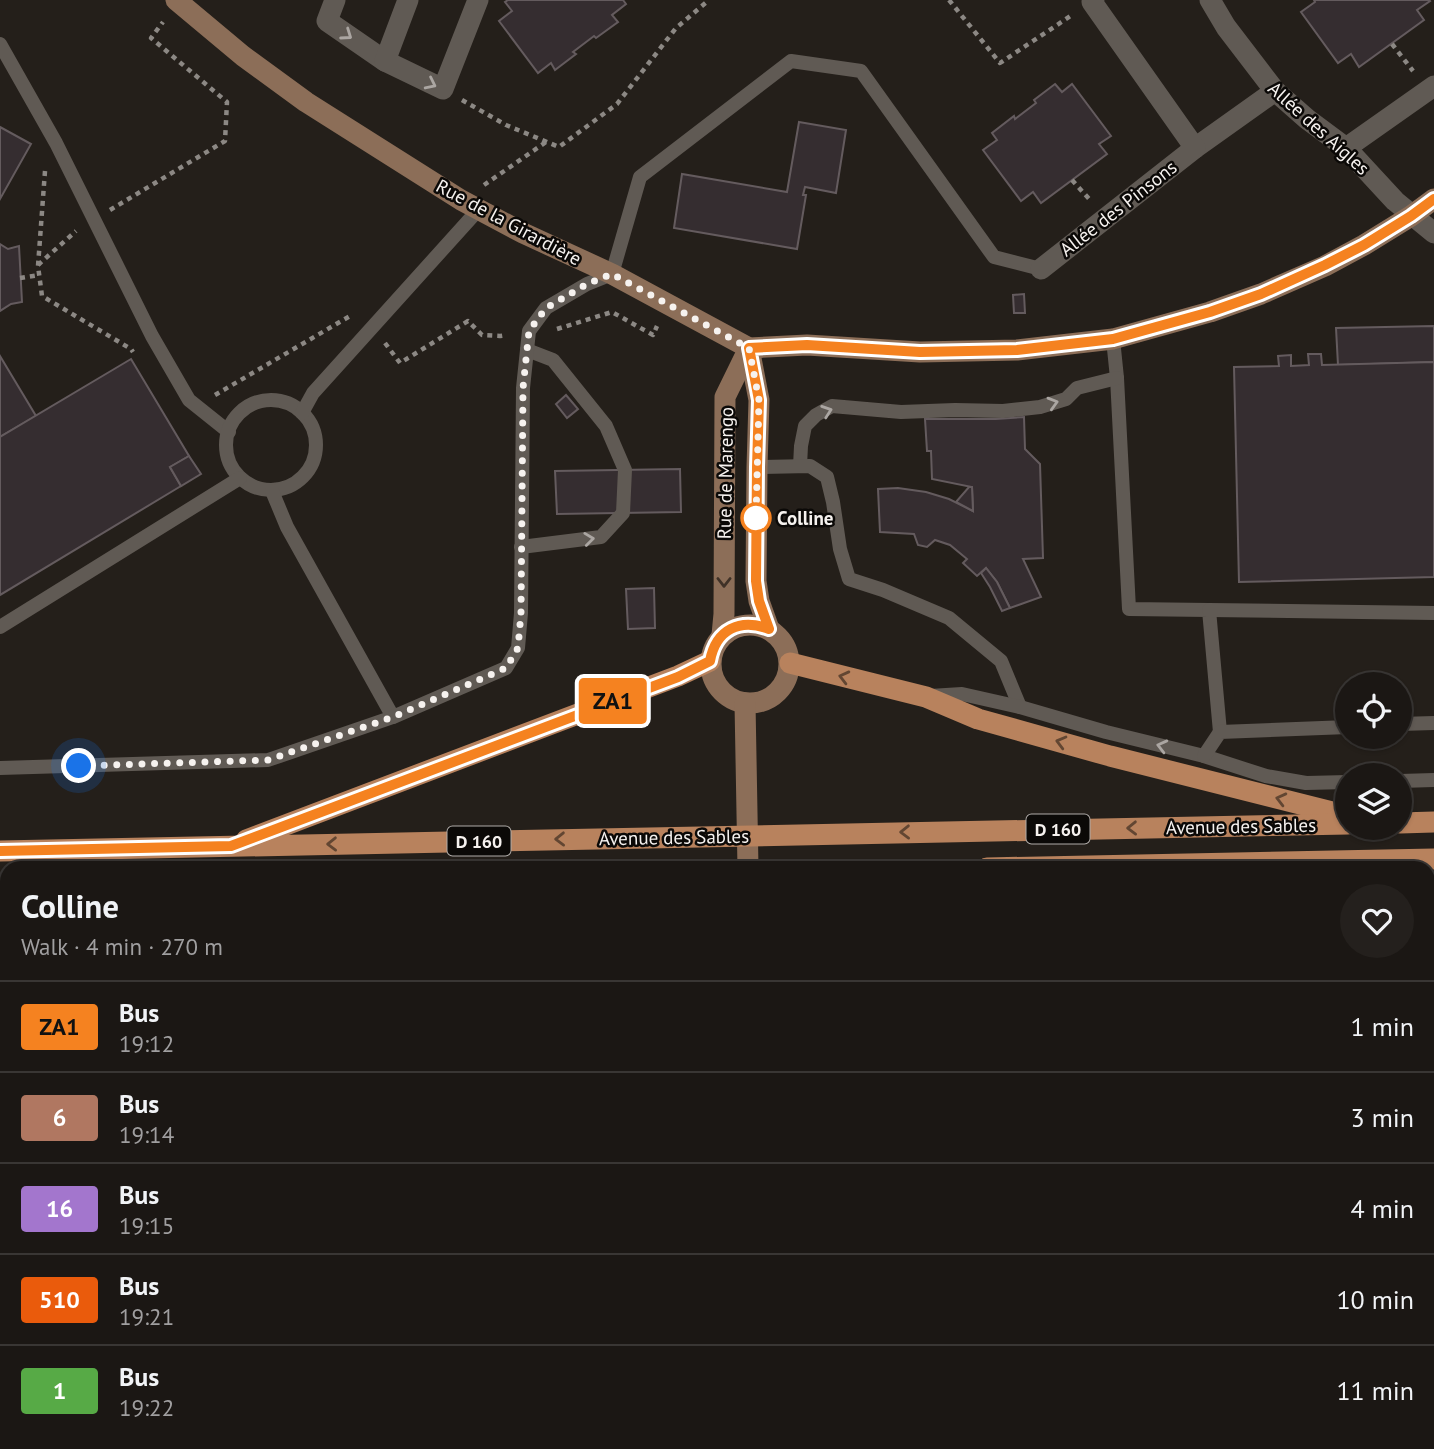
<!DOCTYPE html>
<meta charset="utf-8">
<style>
:root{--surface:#1b1714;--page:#24201d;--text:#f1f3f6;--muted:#a09fa0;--line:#393634}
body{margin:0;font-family:"PT Sans",sans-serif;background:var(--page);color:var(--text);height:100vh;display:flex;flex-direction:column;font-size:26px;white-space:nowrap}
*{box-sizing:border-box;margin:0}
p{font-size:23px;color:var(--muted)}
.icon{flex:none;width:38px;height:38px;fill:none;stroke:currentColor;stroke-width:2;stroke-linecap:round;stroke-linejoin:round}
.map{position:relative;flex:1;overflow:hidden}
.panel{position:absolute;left:0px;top:861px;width:1435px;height:588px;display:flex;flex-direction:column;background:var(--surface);border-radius:21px 21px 0 0;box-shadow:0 2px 5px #0004,0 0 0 2px var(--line)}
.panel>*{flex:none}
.badge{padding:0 14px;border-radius:5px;font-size:24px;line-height:46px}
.controls{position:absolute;left:1335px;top:672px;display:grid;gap:14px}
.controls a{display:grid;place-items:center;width:77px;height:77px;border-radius:50%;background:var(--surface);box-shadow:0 2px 5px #0004,0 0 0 2px var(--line);font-size:35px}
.you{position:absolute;width:35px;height:35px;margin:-18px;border:5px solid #fff;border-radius:50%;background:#1a73e8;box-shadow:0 0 0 10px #1a73e833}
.map>.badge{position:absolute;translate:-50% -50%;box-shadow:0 0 0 4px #fff}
.round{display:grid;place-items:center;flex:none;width:74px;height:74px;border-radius:37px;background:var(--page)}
.head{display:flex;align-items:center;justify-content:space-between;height:119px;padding:0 21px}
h1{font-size:33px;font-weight:700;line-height:52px}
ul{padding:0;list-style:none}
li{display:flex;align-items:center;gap:21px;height:91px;padding:0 21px;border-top:2px solid var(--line)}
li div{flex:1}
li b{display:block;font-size:26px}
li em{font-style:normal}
li .badge{min-width:77px;font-weight:700;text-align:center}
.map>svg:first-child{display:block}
.green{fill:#334c3e}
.forest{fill:#3c5c4a}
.building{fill:#352d30;stroke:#645b5e;stroke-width:2}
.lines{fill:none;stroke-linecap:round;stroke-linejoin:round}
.path{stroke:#8c8884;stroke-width:4.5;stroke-dasharray:5 5;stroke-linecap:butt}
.lane{stroke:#605a54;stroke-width:14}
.street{stroke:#605a54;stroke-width:21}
.secondary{stroke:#8c6e58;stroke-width:21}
.primary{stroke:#b8825d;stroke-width:21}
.oneway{stroke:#aba6a2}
.oneway2{stroke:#3f3127}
.oneway3{stroke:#624632}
.line-casing{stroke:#fff;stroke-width:16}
.line{stroke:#f58220;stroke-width:10}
.walk{stroke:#f6f2ef;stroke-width:7;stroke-dasharray:0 12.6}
.stop-dot{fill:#fff;stroke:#f58220;stroke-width:3.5}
.labels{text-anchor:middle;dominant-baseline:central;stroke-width:5;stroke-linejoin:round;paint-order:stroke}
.shield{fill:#0b0907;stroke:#b0aca9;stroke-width:2}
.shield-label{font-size:18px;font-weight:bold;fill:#f6f2ef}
.street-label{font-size:19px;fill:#f6f2ef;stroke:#0b0907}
.stop-label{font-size:19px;font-weight:bold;fill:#f6f2ef;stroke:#0b0907;text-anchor:start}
</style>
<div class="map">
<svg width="1434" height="1449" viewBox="0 0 1434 1449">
<rect width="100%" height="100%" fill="#241f1a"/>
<g class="green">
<polygon points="0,941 7,941 7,1046 0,1047"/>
<rect x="0" y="1160" width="7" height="148"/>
<polygon points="395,1442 470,1442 476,1449 395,1449"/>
<polygon points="570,1442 768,1442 770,1449 576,1449"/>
<polygon points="829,1442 952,1442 952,1449 831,1449"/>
</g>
<polygon class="forest" points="0,1432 7,1432 7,1442 189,1442 191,1449 0,1449"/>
<g class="building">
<polygon points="508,0 623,0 626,4 612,15 618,22 596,38 594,36 573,52 576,54 555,70 551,63 538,73 499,21 512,11 505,2"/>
<polygon points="1314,0 1429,0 1430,1 1417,10 1424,20 1359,67 1351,54 1338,63 1301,12 1315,2"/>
<polygon points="1055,84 1062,92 1072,84 1111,136 1099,144 1107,154 1041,203 1033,192 1021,201 983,150 997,140 992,133 1014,116 1015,119 1036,103 1034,100"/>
<polygon points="799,122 846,130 836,193 805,187 803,195 806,195 797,249 674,228 682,174 787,192"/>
<polygon points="0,127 31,144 0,199"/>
<polygon points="0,244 8,249 19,246 22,302 11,304 0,311"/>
<polygon points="1024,294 1025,313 1014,313 1013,295"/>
<polygon points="1434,326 1434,362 1338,365 1336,328"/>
<polygon points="1308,354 1321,354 1322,365 1434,362 1434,577 1239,582 1234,367 1279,366 1278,356 1291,355 1291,366 1309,365"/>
<polygon points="0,356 36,416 0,437"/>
<polygon points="131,359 189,456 170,467 181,486 0,595 0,437"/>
<polygon points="566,395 578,409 567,418 556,404"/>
<polygon points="1024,417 1025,449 1040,464 1043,558 1023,559 1041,597 1010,608 997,582 986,568 977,576 963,563 967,559 950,545 935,540 927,547 918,545 914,534 880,532 878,489 898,488 926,492 949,499 973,511 972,487 932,479 931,451 927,451 925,419 996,419"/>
<polygon points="189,456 201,474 181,486 170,467"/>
<polygon points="680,469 681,512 557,514 555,471"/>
<polygon points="969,487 972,487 973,511 956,502"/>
<polygon points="986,568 997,582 1010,608 1002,611 990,587 981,573"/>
<polygon points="654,588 655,628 628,629 626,589"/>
<rect x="1428" y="943" width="6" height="50"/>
<rect x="0" y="1127" width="7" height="33"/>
<rect x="1428" y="1195" width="6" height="50"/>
<rect x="1428" y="1245" width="6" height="120"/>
<rect x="0" y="1308" width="7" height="49"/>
<polygon points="1428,1380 1434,1380 1434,1449 1348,1449 1347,1442 1428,1442"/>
<rect x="309" y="1442" width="86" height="7"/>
<rect x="976" y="1442" width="176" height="7"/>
<polygon points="1152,1442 1347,1442 1348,1449 1152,1449"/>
</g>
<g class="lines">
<g class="path">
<polyline points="949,0 1000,63 1072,15"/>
<polyline points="1392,44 1413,71"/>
<polyline points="462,100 506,125 559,147 617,104 676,28 709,0"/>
<polyline points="45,171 38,266 42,296 131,349 133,352"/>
<polyline points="1072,180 1090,200"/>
<polyline points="484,185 546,142"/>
<polyline points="110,210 225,141 227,102 151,38 163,22"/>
<polyline points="38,265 76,231"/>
<polyline points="20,278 39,275"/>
<polyline points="557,329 612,312 653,335 657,326"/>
<polyline points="385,343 400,363 468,321 482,335 500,336 507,335"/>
<polyline points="215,395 350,316"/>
<polyline points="0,1188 7,1188"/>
<polyline points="0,1217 7,1216"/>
<polyline points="159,1449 161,1442"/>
</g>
<g class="lane">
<polyline points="0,44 56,143 152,336 189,400 229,432"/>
<polyline points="1113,339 1117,378 1129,609 1209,610 1220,732"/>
<circle cx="271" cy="445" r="45"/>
<polyline points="302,413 313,393 479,209"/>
<polyline points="800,466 801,446 805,426 816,415 832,406 901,412 955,410 1003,411 1040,407 1066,399 1077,388 1117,378"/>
<polyline points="757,467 810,466 827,477 833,502 840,549 849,579 883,590 949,618 1001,661 1020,707"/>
<polyline points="272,491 287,527 393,717"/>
<polyline points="521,547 601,537 623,513 625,470 606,426 553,360 527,350"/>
<polyline points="1209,610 1434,613"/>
<polyline points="0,627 240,478"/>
<polyline points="930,696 962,694 1020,707 1106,732 1204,756 1266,776 1306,783 1348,782"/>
<polyline points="1400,724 1434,723"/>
<polyline points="1204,756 1220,732 1348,727"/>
<polyline points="0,768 268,760 393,717 506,668 518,648 521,613 523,388 529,331 546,308 587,284 612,274 640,177 791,61 861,71 994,257 1041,269"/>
<polyline points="1400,781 1434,780"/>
<polyline points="1428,935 1434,935"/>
<polyline points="1428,1002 1434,1002"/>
<polyline points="6,1083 7,1082"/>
<polyline points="1428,1120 1434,1119"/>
<polyline points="0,1414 7,1413"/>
<polyline points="519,1442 525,1449"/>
<polyline points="802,1442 805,1449"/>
<polyline points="239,1449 242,1442"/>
</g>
<g class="street">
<polyline points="335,0 327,21 385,61"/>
<polyline points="408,0 385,61 443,89 478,0"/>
<polyline points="1210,0 1226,27 1275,91 1307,119 1346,148 1395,201 1434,233"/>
<polyline points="1195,148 1275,91"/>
<polyline points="1346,148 1434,86"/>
<polyline points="1041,269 1195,148 1092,2 1094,0"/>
</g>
<g class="secondary">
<polyline points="176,0 243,56 306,102 461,200 523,233 612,274 749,348 807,345 920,352 1017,350 1113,339 1210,312 1261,294 1325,266 1364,245 1411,216 1434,199"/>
<polyline points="749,348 759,400 757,467 756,581 759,601 769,629"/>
<circle cx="750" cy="664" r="39"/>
<polyline points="722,635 724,614 725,397 749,348"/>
<polyline points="745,703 748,868"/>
</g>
<g class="primary">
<polyline points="790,663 926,697 978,719 1110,756 1348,816"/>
<polyline points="1400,823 1434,822"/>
<polyline points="246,840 678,676 710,661"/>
<polyline points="0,851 1348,824"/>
<polyline points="987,868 1434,859"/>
<polyline points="0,888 7,888"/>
</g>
</g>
<defs><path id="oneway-chevron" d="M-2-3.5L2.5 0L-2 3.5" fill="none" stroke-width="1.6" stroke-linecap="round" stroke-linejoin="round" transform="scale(1.75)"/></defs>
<g class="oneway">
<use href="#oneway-chevron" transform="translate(347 35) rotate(35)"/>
<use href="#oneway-chevron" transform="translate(431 84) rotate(26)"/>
<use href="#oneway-chevron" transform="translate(1053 403) rotate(-16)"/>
<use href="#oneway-chevron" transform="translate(827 411) rotate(-19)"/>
<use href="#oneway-chevron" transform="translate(589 539) rotate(-7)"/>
<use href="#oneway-chevron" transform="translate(1162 746) rotate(-166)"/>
</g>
<use class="oneway2" href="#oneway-chevron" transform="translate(724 582) rotate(90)"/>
<g class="oneway3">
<use href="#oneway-chevron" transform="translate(844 677) rotate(-166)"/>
<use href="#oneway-chevron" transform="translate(1061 742) rotate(-165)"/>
<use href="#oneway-chevron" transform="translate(1281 799) rotate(-166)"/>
<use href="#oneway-chevron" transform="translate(1132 828) rotate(179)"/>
<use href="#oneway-chevron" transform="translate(905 832) rotate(179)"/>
<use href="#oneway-chevron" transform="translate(560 839) rotate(179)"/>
<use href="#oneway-chevron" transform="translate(332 844) rotate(179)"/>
</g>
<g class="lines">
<g class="line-casing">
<path id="line" d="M 0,851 L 231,846 L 678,677 L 710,661 C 716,629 740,618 769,629 L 759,601 L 756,581 L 757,467 L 759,400 L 749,348 L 807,345 L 920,352 L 1017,350 L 1113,339 L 1210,312 L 1261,294 L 1325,265 L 1364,245 L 1411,216 L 1434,199"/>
</g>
<use href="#line" class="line"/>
<polyline class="walk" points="79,766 268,760 393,717 506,668 518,648 521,613 523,388 529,331 546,308 587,284 612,274 749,348 759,400 756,518"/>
</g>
<circle class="stop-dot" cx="756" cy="518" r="14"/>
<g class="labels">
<g class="shield">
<rect x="1026.5" y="814.5" width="63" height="29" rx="5"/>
<rect x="447.5" y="826.5" width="63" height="29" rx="5"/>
</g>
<g class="shield-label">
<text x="1058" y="829">D 160</text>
<text x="479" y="841">D 160</text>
</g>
<g class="street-label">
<text transform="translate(1319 128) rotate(42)">Allée des Aigles</text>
<text transform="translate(1118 208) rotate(-38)">Allée des Pinsons</text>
<text transform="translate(509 222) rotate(28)">Rue de la Girardière</text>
<text transform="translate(725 473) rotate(-89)">Rue de Marengo</text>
<text transform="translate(1241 826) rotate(-1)">Avenue des Sables</text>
<text transform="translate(674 837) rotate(-1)">Avenue des Sables</text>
</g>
<g class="stop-label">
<text x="777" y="518">Colline</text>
</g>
</g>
</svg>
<div class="controls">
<a><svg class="icon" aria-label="locate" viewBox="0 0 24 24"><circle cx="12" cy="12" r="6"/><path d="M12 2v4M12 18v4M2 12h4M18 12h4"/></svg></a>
<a><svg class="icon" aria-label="layers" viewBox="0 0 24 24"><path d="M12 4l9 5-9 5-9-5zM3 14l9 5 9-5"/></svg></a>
</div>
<div class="you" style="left:79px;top:766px"></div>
<b class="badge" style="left:613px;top:701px;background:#f58220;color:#111">ZA1</b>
<section class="panel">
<div class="head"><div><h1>Colline</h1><p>Walk · 4 min · 270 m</p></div><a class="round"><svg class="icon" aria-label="heart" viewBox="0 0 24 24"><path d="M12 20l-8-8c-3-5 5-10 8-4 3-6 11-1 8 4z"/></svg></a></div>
<ul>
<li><span class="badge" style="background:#f58220;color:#111">ZA1</span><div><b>Bus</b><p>19:12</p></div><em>1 min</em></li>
<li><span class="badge" style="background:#b07761;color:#fff">6</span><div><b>Bus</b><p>19:14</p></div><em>3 min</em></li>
<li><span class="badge" style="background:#a376cd;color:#fff">16</span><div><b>Bus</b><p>19:15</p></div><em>4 min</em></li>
<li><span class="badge" style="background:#ea5b0c;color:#fff">510</span><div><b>Bus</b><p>19:21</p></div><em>10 min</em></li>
<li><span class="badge" style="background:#57aa46;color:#fff">1</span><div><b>Bus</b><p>19:22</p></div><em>11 min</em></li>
</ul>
</section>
</div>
